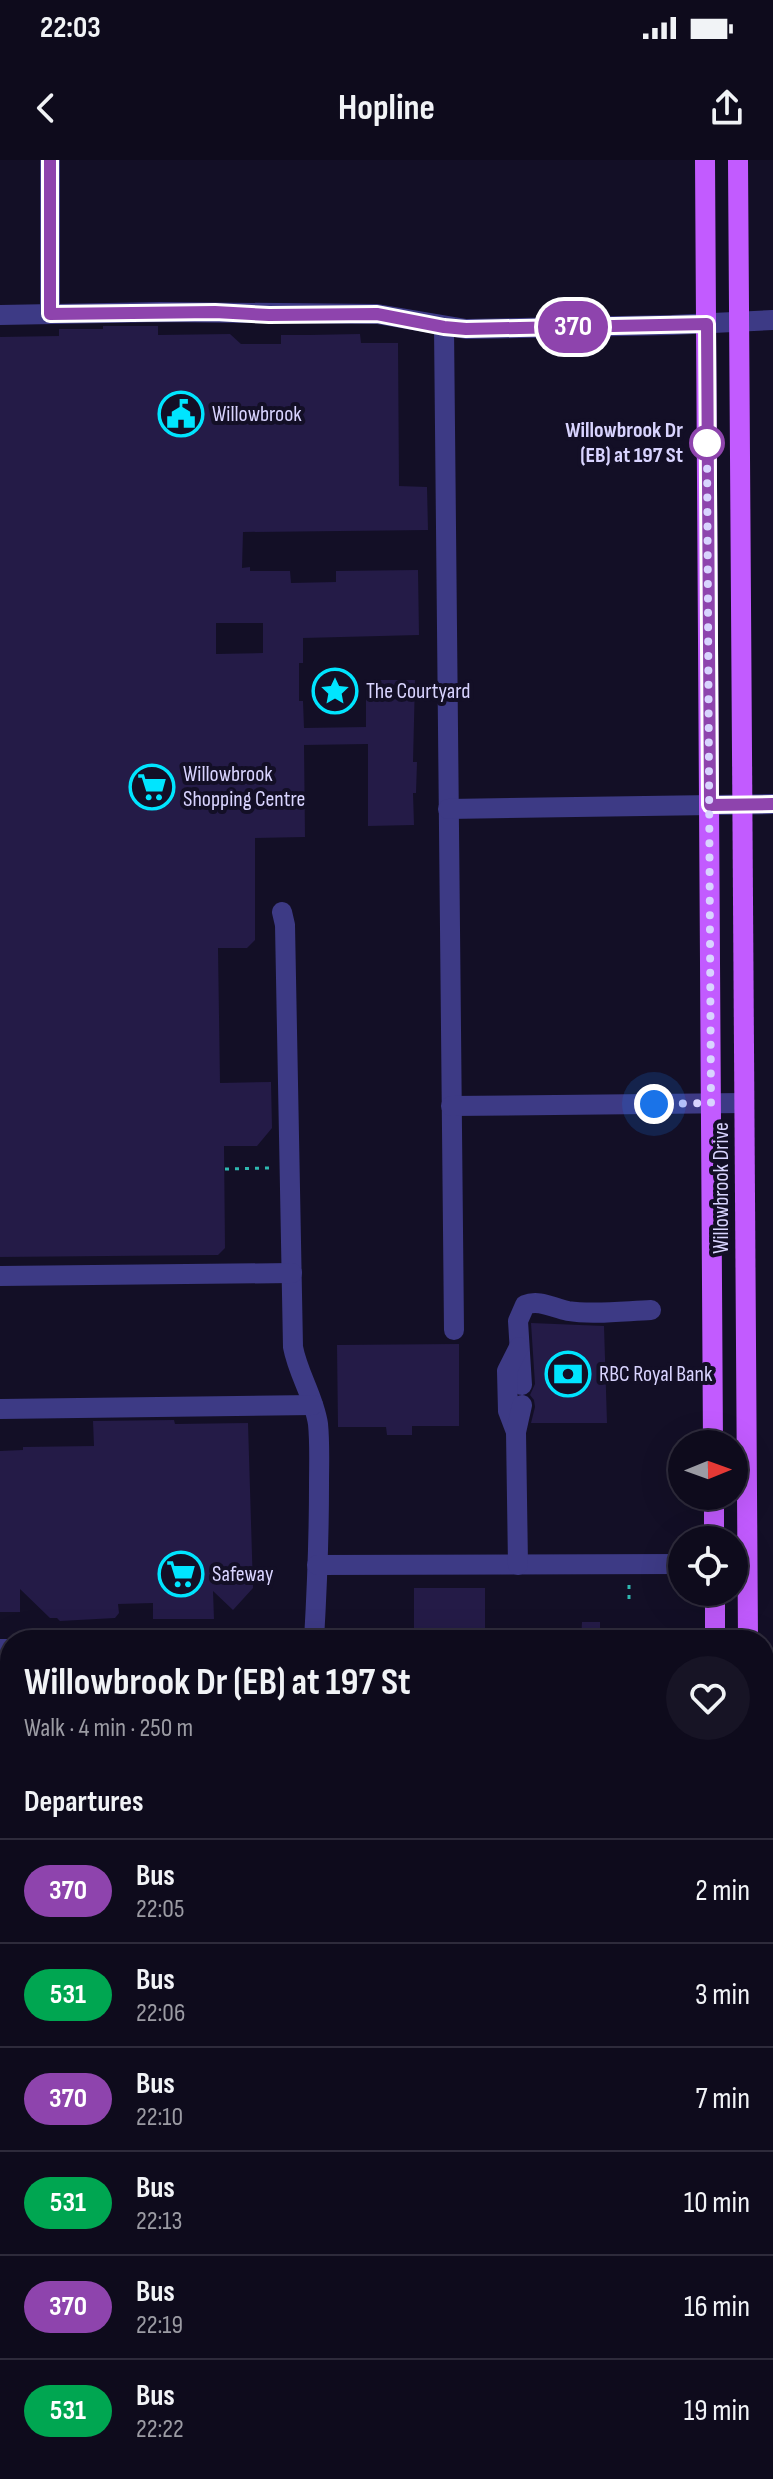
<!DOCTYPE html>
<meta charset="utf-8">
<style>
:root{--surface:#0e0b1c;--page:#171425;--text:#f1f3f6;--muted:#9b9ba3;--line:#2e2b3b}
body{margin:0;font-family:"Sofia Sans Condensed",sans-serif;background:var(--page);color:var(--text);height:100vh;display:flex;flex-direction:column;font-size:30px;white-space:nowrap}
*{box-sizing:border-box;margin:0}
p{font-size:26px;color:var(--muted)}
.icon{flex:none;width:44px;height:44px;fill:none;stroke:currentColor;stroke-width:2;stroke-linecap:round;stroke-linejoin:round}
.map{position:relative;flex:1;overflow:hidden}
.side{position:absolute;left:0px;top:1470px;width:774px;height:850px;display:flex;flex-direction:column;background:var(--surface);border-radius:32px 32px 0 0;box-shadow:0 8px 32px #0002,0 0 0 2px var(--line)}
.side>*{flex:none}
.badge{padding:0 16px;border-radius:26px;font-size:28px;line-height:52px}
.needle{width:52px;rotate:89deg}
.tools{position:absolute;left:668px;top:1270px;display:grid;gap:16px}
.tools a{display:grid;place-items:center;width:80px;height:80px;border-radius:50%;background:var(--surface);box-shadow:0 8px 32px #0002,0 0 0 2px var(--line);font-size:40px}
.you{position:absolute;width:40px;height:40px;margin:-20px;border:6px solid #fff;border-radius:50%;background:#1a73e8;box-shadow:0 0 0 12px #1a73e833}
.map>.badge{position:absolute;translate:-50% -50%;box-shadow:0 0 0 4px #fff}
h2{padding:0 24px;font-size:30px;line-height:72px}
.round{display:grid;place-items:center;flex:none;width:84px;height:84px;border-radius:42px;background:var(--page)}
.head{display:flex;align-items:center;justify-content:space-between;height:136px;padding:0 24px}
h1{font-size:38px;font-weight:700;line-height:60px}
ul{padding:0;list-style:none}
li{display:flex;align-items:center;gap:24px;height:104px;padding:0 24px;border-top:2px solid var(--line)}
li div{flex:1}
li b{display:block;font-size:30px}
li em{font-style:normal}
li .badge{min-width:88px;font-weight:700;text-align:center}
.status{display:flex;justify-content:space-between;align-items:center;height:56px;padding:0 40px;background:var(--surface);direction:ltr}
.status svg{height:22px;fill:currentColor}
header{display:flex;justify-content:space-between;align-items:center;height:104px;padding:0 24px;background:var(--surface);font-size:36px;font-weight:700}
.map>svg:first-child{display:block}
.building{fill:#241b47;fill-rule:evenodd}
.lines{fill:none;stroke-linecap:round;stroke-linejoin:round}
.path{stroke:#2fb8b0;stroke-width:3;stroke-dasharray:4 6;stroke-linecap:butt}
.minor{stroke:#3d3a85;stroke-width:20}
.major{stroke:#c25bff;stroke-width:20}
.line-casing{stroke:#fff;stroke-width:18}
.line{stroke:#8e44ad;stroke-width:12}
.walk{stroke:#d9d4ff;stroke-width:8;stroke-dasharray:0 14.4}
.stop-dot{fill:#fff;stroke:#8e44ad;stroke-width:4}
.labels{text-anchor:middle;dominant-baseline:central;stroke-width:8;stroke-linejoin:round;paint-order:stroke}
.poi-label{font-size:22px;fill:#d9d4ff;stroke:#130f26;text-anchor:start}
.stop-label{font-size:22px;font-weight:bold;fill:#d9d4ff;stroke:#130f26;text-anchor:end}
.street-label{font-size:22px;fill:#d9d4ff;stroke:#130f26}
</style>
<div class="status"><b>22:03</b><svg viewBox="0 0 49 12"><path d="M0 12V9h3v3zM5 12V6h3v6zM10 12V3h3v9zM15 12V0h3v12zM26 1h20v11H26zM47 4h2v5h-2z"/></svg></div>
<header><svg class="icon" aria-label="back" viewBox="0 0 24 24"><path d="M15 5l-7 7 7 7"/></svg>Hopline<svg class="icon" aria-label="share" viewBox="0 0 24 24"><path d="M12 15V3M7 8l5-5 5 5M5 13v7h14v-7"/></svg></header>
<div class="map">
<svg width="773" height="2319" viewBox="0 0 773 2319">
<rect width="100%" height="100%" fill="#130f26"/>
<g class="building">
<path d="M 103,166 L 158,166 L 158,175 L 230,174 L 241,184 L 281,184 L 281,175 L 309,175 L 360,174 L 361,183 L 398,183 L 399,326 L 427,327 L 428,370 L 243,372 L 242,408 L 250,407 L 250,411 L 290,411 L 291,423 L 336,422 L 336,411 L 418,410 L 419,475 L 303,478 L 303,503 L 299,503 L 299,541 L 303,541 L 304,568 L 366,567 L 366,520 L 415,520 L 413,602 L 417,602 L 416,633 L 413,633 L 414,665 L 368,666 L 368,584 L 304,585 L 305,677 L 255,678 L 255,780 L 247,788 L 218,788 L 220,923 L 271,922 L 272,968 L 257,986 L 224,986 L 225,1088 L 218,1095 L 0,1097 L 0,177 L 59,176 L 59,169 L 103,169 ZM 216,463 L 263,463 L 263,493 L 216,494 Z"/>
<polygon points="531,1163 604,1166 607,1263 531,1263 535,1247 534,1240 530,1235 535,1224"/>
<polygon points="459,1184 459,1266 412,1266 412,1275 387,1275 386,1267 338,1267 337,1185"/>
<polygon points="174,1260 175,1264 248,1263 253,1428 233,1450 213,1431 214,1459 153,1459 153,1443 118,1444 119,1453 115,1458 60,1461 57,1458 50,1458 20,1429 20,1452 0,1452 0,1291 23,1290 23,1287 94,1286 93,1261"/>
<rect x="414" y="1428" width="71" height="52"/>
<polygon points="582,1462 600,1462 600,1480 581,1480"/>
</g>
<g class="lines">
<g class="path">
<polyline points="225,1009 270,1008"/>
<polyline points="629,1425 629,1441"/>
</g>
<g class="minor">
<polyline points="50,0 50,154"/>
<polyline points="0,155 160,152 377,154 466,169 672,165 773,160"/>
<polyline points="444,167 454,1170"/>
<polyline points="448,649 773,644"/>
<path d="M 282,752 L 285,765 L 293,1187 C 298,1214 314,1237 318,1264 C 320,1284 319,1305 319,1325 C 319,1377 317,1428 314,1480"/>
<polyline points="451,946 744,943"/>
<polyline points="0,1116 292,1113"/>
<path d="M 522,1225 L 518,1161 L 525,1145 C 539,1139 553,1148 568,1151 C 592,1155 625,1151 651,1150"/>
<polyline points="0,1249 313,1245"/>
<polyline points="516,1272 508,1251 507,1211 519,1187"/>
<polyline points="317,1405 682,1404"/>
<polyline points="518,1405 516,1272 522,1245"/>
<polyline points="0,1489 10,1489"/>
<polyline points="0,1688 10,1687"/>
<polyline points="764,1770 773,1770"/>
<polyline points="0,1996 10,1996"/>
<polyline points="773,2041 771,2081 773,2089"/>
<polyline points="276,2319 276,2310"/>
<polyline points="562,2319 569,2310"/>
<polyline points="604,2319 611,2310"/>
</g>
<g class="major">
<polyline points="705,0 713,1284"/>
<polyline points="738,0 748,1480"/>
<polyline points="714,1336 714,1380"/>
<polyline points="715,1432 715,1480"/>
<polyline points="0,1890 10,1890"/>
<polyline points="764,1892 773,1892"/>
<polyline points="764,1951 773,1950"/>
<polyline points="0,1952 10,1950"/>
<polyline points="764,2006 773,1997"/>
</g>
</g>
<g class="lines">
<g class="line-casing">
<polyline id="line" points="50,0 50,154 215,152 269,155 377,154 444,167 466,169 707,164 710,645 773,644"/>
</g>
<use href="#line" class="line"/>
<polyline class="walk" points="654,944 711,943 707,283"/>
</g>
<defs>
<g id="civic-ring" transform="scale(2.3)"><circle r="9.5" fill="#130f26" stroke="#00e5ff" stroke-width="1.5"/><path d="M-.6-6.5H3V-4.5H.6V-3L4-1V1h2V6H-6V1h2V-1L-.6-3ZM-1.2 2.5V6h2.4V2.5Z" fill="#00e5ff"/></g>
<g id="sight-ring" transform="scale(2.3)"><circle r="9.5" fill="#130f26" stroke="#00e5ff" stroke-width="1.5"/><path d="M0-6L1.8-2.2L6-1.7L2.9 1.2L3.7 5.4L0 3.3L-3.7 5.4L-2.9 1.2L-6-1.7L-1.8-2.2Z" fill="#00e5ff"/></g>
<g id="supermarket-ring" transform="scale(2.3)"><circle r="9.5" fill="#130f26" stroke="#00e5ff" stroke-width="1.5"/><path d="M-6-5.5h2.5l.6 2H6L4.5 2H-2.5L-4.4-4H-6ZM-1.5 3.2a1.3 1.3 0 1 0 .1 0ZM3 3.2a1.3 1.3 0 1 0 .1 0Z" fill="#00e5ff"/></g>
<g id="bank-ring" transform="scale(2.3)"><circle r="9.5" fill="#130f26" stroke="#00e5ff" stroke-width="1.5"/><path d="M-6-4H6V4H-6ZM0-2.3a2.3 2.3 0 1 0 0 4.6a2.3 2.3 0 1 0 0-4.6Z" fill="#00e5ff"/></g>
</defs>
<g fill-rule="evenodd">
<use href="#civic-ring" x="181" y="254"/>
<use href="#sight-ring" x="335" y="531"/>
<use href="#supermarket-ring" x="152" y="627"/>
<use href="#bank-ring" x="568" y="1214"/>
<use href="#supermarket-ring" x="181" y="1414"/>
</g>
<circle class="stop-dot" cx="707" cy="283" r="16"/>
<g class="labels">
<g class="poi-label">
<text x="212" y="254">Willowbrook</text>
<text x="366" y="531">The Courtyard</text>
<text x="183" y="614">Willowbrook<tspan x="183" dy="25">Shopping Centre</tspan></text>
<text x="599" y="1214">RBC Royal Bank</text>
<text x="212" y="1414">Safeway</text>
</g>
<g class="stop-label">
<text x="683" y="270">Willowbrook Dr<tspan x="683" dy="25">(EB) at 197 St</tspan></text>
</g>
<g class="street-label">
<text transform="translate(721 1028) rotate(-90)">Willowbrook Drive</text>
</g>
</g>
</svg>
<div class="tools">
<a><svg class="needle" viewBox="-14 -14 28 28"><path d="M0-13l5 13h-10z" fill="#e53935"/><path d="M0 13l5-13h-10z" fill="#9b9ba3"/></svg></a>
<a><svg class="icon" aria-label="locate" viewBox="0 0 24 24"><circle cx="12" cy="12" r="6"/><path d="M12 2v4M12 18v4M2 12h4M18 12h4"/></svg></a>
</div>
<div class="you" style="left:654px;top:944px"></div>
<b class="badge" style="left:573px;top:167px;background:#8e44ad;color:#fff">370</b>
<section class="side">
<div class="head"><div><h1>Willowbrook Dr (EB) at 197 St</h1><p>Walk · 4 min · 250 m</p></div><a class="round"><svg class="icon" aria-label="heart" viewBox="0 0 24 24"><path d="M12 20l-8-8c-3-5 5-10 8-4 3-6 11-1 8 4z"/></svg></a></div>
<h2>Departures</h2>
<ul>
<li><span class="badge" style="background:#8e44ad;color:#fff">370</span><div><b>Bus</b><p>22:05</p></div><em>2 min</em></li>
<li><span class="badge" style="background:#00a651;color:#fff">531</span><div><b>Bus</b><p>22:06</p></div><em>3 min</em></li>
<li><span class="badge" style="background:#8e44ad;color:#fff">370</span><div><b>Bus</b><p>22:10</p></div><em>7 min</em></li>
<li><span class="badge" style="background:#00a651;color:#fff">531</span><div><b>Bus</b><p>22:13</p></div><em>10 min</em></li>
<li><span class="badge" style="background:#8e44ad;color:#fff">370</span><div><b>Bus</b><p>22:19</p></div><em>16 min</em></li>
<li><span class="badge" style="background:#00a651;color:#fff">531</span><div><b>Bus</b><p>22:22</p></div><em>19 min</em></li>
</ul>
</section>
</div>
